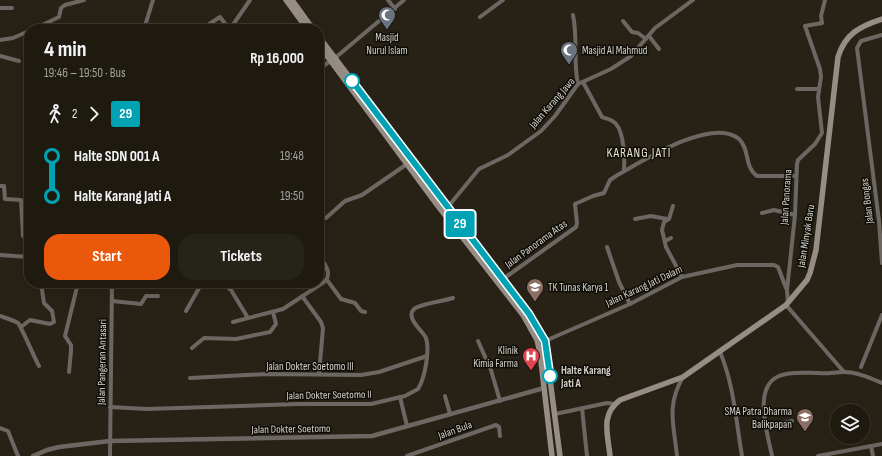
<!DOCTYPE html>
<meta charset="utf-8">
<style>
:root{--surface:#1e1a10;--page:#262319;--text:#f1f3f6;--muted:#a1a19f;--line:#3c3830;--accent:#ea580c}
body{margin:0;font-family:"Sofia Sans Condensed",sans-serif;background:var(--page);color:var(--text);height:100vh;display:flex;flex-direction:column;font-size:15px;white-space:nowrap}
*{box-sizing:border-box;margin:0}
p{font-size:13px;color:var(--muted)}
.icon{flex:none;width:22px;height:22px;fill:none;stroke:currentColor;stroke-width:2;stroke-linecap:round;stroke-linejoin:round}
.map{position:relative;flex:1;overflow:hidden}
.details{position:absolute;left:24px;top:24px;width:300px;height:264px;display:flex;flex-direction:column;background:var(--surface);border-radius:16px;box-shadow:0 4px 16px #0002,0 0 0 1px var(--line)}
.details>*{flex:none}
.badge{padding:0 8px;border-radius:3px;font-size:14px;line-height:26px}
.buttons{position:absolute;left:830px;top:404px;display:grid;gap:8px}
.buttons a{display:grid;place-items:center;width:40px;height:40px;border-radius:50%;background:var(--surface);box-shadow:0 4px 16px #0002,0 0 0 1px var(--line);font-size:20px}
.map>.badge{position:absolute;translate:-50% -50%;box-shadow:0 0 0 2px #fff}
.legs{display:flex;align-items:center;gap:6px;height:44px;padding:0 20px;font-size:13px}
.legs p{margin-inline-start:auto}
.summary{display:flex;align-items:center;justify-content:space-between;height:68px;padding:0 20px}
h1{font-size:22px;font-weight:700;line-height:30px}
.button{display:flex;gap:8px;margin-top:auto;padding:8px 20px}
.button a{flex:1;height:46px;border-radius:16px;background:var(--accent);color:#fff;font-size:16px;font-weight:700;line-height:46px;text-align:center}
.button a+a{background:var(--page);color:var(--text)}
ul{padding:0 20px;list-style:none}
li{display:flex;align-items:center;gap:14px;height:40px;font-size:15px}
li i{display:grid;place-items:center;width:6px;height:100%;margin:0 5px;background:currentColor}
li i::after{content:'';width:10px;height:10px;margin:-5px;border:3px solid;border-radius:50%;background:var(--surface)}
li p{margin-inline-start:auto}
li:first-child i{background:linear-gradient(#0000 50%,currentColor 0)}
li:last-child i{background:linear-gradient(currentColor 50%,#0000 0)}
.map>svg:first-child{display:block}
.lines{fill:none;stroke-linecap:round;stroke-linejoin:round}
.minor{stroke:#6d6763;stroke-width:4}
.tertiary{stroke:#6d6763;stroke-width:4.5}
.secondary{stroke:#978d87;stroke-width:5.5}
.line-1-casing{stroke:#fff;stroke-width:9}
.line-1{stroke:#00a3b4;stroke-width:6}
.stop-1-dot{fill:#fff;stroke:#00a3b4;stroke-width:2}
.labels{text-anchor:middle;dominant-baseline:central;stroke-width:3;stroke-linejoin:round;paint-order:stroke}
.poi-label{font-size:11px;fill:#d5d2ca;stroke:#0e0c07;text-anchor:start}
.street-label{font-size:11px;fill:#d5d2ca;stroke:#0e0c07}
.stop-label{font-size:11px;font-weight:bold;fill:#d5d2ca;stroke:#0e0c07;text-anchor:start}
.quarter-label{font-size:13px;letter-spacing:1px;fill:#e8e1d1;stroke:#0e0c07}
</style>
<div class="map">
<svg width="882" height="456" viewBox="0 0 882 456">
<rect width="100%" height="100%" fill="#282216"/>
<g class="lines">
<g class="minor">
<polyline points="388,0 395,9"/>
<polyline points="0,8 12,8"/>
<path d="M 573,15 C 578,38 573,62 578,84"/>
<polyline points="480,17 503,0"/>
<polyline points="623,21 632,32 638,33 646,39"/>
<polyline points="203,28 220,17 229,29"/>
<polyline points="34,29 59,17 61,8 65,5 84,0"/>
<polyline points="144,29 153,0"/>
<polyline points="230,29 250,0"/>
<polyline points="882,35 861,41 857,48 879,221 882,263"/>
<polyline points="649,36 659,49"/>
<polyline points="0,40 13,38 29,31"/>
<polyline points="0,56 19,61"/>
<polyline points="319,69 335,58 404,0"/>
<path d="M 583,82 L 602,117 C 607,119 612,119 616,124 C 624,133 625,159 624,171"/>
<polyline points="797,89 818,89"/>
<polyline points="319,115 319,119"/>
<polyline points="0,186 4,186 5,199 21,200 23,236"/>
<polyline points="673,206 669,219 664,222 662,230 666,247 682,277"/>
<polyline points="447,208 479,169 508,155 541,131 555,116 578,84 611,69 631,56 655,28 693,0"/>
<polyline points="762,213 774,210 795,215"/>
<polyline points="326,218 345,201 362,195 407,164"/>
<polyline points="635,219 651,216 667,219"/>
<polyline points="665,241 671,238"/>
<polyline points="607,247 619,282 630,304"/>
<polyline points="0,255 29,257"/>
<path d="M 503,279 L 576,227 L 577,223 L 575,204 L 593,196 L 604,193 L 610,180 L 616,176 C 641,162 712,116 739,139 C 750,149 744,167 757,176 L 796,176"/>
<polyline points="327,280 341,299 355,303 361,311 365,312"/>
<polyline points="223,283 231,290 248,318"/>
<polyline points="302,296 321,322 323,328 319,374"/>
<polyline points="112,301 141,304 146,296 158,296"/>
<polyline points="788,303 787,290 795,215 797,164 798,160 815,144 822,133 818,97 821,77 820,69 805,26 822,23 821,16 825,0"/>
<polyline points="786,305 844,372"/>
<polyline points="186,311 202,283"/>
<path d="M 0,316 C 6,318 13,320 18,323 C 21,326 35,359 39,366"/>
<path d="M 233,322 L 283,309 L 324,282 C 333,274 325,264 319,256"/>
<polyline points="21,327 30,320 50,324 54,322 52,311 44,303 41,283"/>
<polyline points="478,341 491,370 500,401"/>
<polyline points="545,341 630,304 682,277 737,265 774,265 778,267 786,288"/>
<polyline points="192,348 204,338 236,339 270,332 276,324 273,312"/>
<path d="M 720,352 C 734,385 736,421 742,456"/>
<polyline points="861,367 882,315"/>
<polyline points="69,372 71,351 71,345 65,336 78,283"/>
<polyline points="190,378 266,374 361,375 379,372 427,356"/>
<polyline points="445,396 450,414"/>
<polyline points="400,397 407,426"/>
<path d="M 110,407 L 147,409 L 298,404 L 371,404 L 405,396 L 418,389 C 425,378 430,350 426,338 C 423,331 405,318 414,309 C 420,304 444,301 453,298"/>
<polyline points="582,408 587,456"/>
<polyline points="555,414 607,403 615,404"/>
<polyline points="766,427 792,421"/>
<polyline points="0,428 8,431 18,456"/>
<polyline points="871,446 873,456"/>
<polyline points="110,456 112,283"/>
<polyline points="407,456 496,425 499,427 500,436"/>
<path d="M 677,456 C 674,425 666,406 683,377"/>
<path d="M 772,456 C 768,435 752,387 779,376 C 790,371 807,373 819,373 C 827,374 835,372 844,372 C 857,372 870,378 882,383"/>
<polyline points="818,456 882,444"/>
</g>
<polyline class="tertiary" points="33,456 47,450 59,447 110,441 372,436 544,388"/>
<g class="secondary">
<polyline points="286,0 307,29"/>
<polyline points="292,0 313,29"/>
<polyline points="319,37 529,314 545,341 560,456"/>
<polyline points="319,45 438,206 523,315 537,340 540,353 552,456"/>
<path d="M 610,456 C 608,434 600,415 620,400 L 683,377 L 786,305 L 807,280 L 810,273 L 816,250 L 838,57 C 845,34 860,26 882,19"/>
</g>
</g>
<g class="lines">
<g class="line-1-casing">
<polyline id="line-1" points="352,81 529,314 545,341 550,376"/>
</g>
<use href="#line-1" class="line-1"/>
</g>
<defs>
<g id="mosque-pin" transform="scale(0.9)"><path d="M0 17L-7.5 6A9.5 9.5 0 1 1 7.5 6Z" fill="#6b7280" stroke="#0e0c07"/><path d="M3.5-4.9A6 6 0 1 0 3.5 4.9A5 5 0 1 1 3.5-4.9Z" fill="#fff"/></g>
<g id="school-pin" transform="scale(0.9)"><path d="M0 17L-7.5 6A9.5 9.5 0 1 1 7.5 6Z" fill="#8d6e63" stroke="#0e0c07"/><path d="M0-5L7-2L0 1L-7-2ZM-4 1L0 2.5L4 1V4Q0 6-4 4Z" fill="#fff"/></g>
<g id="hospital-pin" transform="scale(0.9)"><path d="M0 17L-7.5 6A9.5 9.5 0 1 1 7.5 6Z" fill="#e0444e" stroke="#0e0c07"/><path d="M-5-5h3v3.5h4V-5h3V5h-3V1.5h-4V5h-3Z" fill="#fff"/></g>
</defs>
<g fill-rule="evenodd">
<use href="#mosque-pin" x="387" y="15"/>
<use href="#mosque-pin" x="569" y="50"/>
<use href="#school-pin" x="535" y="287"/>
<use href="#hospital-pin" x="531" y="356"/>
<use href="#school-pin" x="805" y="417"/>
</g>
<g class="stop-1-dot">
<circle cx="352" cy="81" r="7"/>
<circle cx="550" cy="376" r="7"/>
</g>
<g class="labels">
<g class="poi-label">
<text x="387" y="37" text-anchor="middle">Masjid<tspan x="387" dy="13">Nurul Islam</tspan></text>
<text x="582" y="50">Masjid Al Mahmud</text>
<text x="548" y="287">TK Tunas Karya 1</text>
<text x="518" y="350" text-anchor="end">Klinik<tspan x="518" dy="13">Kimia Farma</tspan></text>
<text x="792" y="411" text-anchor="end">SMA Patra Dharma<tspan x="792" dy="13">Balikpapan</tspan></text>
</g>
<g class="street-label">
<text transform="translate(552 103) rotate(-49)">Jalan Karang Jawa</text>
<text transform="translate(786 197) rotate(-86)">Jalan Panorama</text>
<text transform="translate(867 201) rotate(-97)">Jalan Bongas</text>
<text transform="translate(806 236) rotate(-81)">Jalan Minyak Baru</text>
<text transform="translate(536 244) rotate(-36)">Jalan Panorama Atas</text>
<text transform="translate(644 286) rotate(-25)">Jalan Karang Jati Dalam</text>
<text transform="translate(102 362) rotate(-89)">Jalan Pangeran Antasari</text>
<text x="310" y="366">Jalan Dokter Soetomo III</text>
<text transform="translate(329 395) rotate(-1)">Jalan Dokter Soetomo II</text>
<text transform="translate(291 429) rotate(-1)">Jalan Dokter Soetomo</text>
<text transform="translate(455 430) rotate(-20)">Jalan Bula</text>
</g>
<g class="stop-label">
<text x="561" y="370">Halte Karang<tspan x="561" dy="13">Jati A</tspan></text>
</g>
<g class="quarter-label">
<text x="639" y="153">KARANG JATI</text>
</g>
</g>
</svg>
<div class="buttons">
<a><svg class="icon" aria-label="layers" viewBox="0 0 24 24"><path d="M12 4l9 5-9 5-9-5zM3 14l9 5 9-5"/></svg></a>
</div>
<b class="badge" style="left:460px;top:224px;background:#00a3b4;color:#fff">29</b>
<section class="details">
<div class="summary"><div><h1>4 min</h1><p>19:46 – 19:50 · Bus</p></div><b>Rp 16,000</b></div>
<div class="legs"><svg class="icon" aria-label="walk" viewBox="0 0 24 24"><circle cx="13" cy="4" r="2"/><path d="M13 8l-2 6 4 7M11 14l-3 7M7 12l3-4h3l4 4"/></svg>2<svg class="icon" aria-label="forward" viewBox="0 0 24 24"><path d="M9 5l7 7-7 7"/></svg><b class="badge" style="background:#00a3b4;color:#fff">29</b></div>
<ul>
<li><i style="color:#00a3b4"></i><b>Halte SDN 001 A</b><p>19:48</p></li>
<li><i style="color:#00a3b4"></i><b>Halte Karang Jati A</b><p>19:50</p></li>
</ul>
<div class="button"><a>Start</a><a>Tickets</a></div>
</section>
</div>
